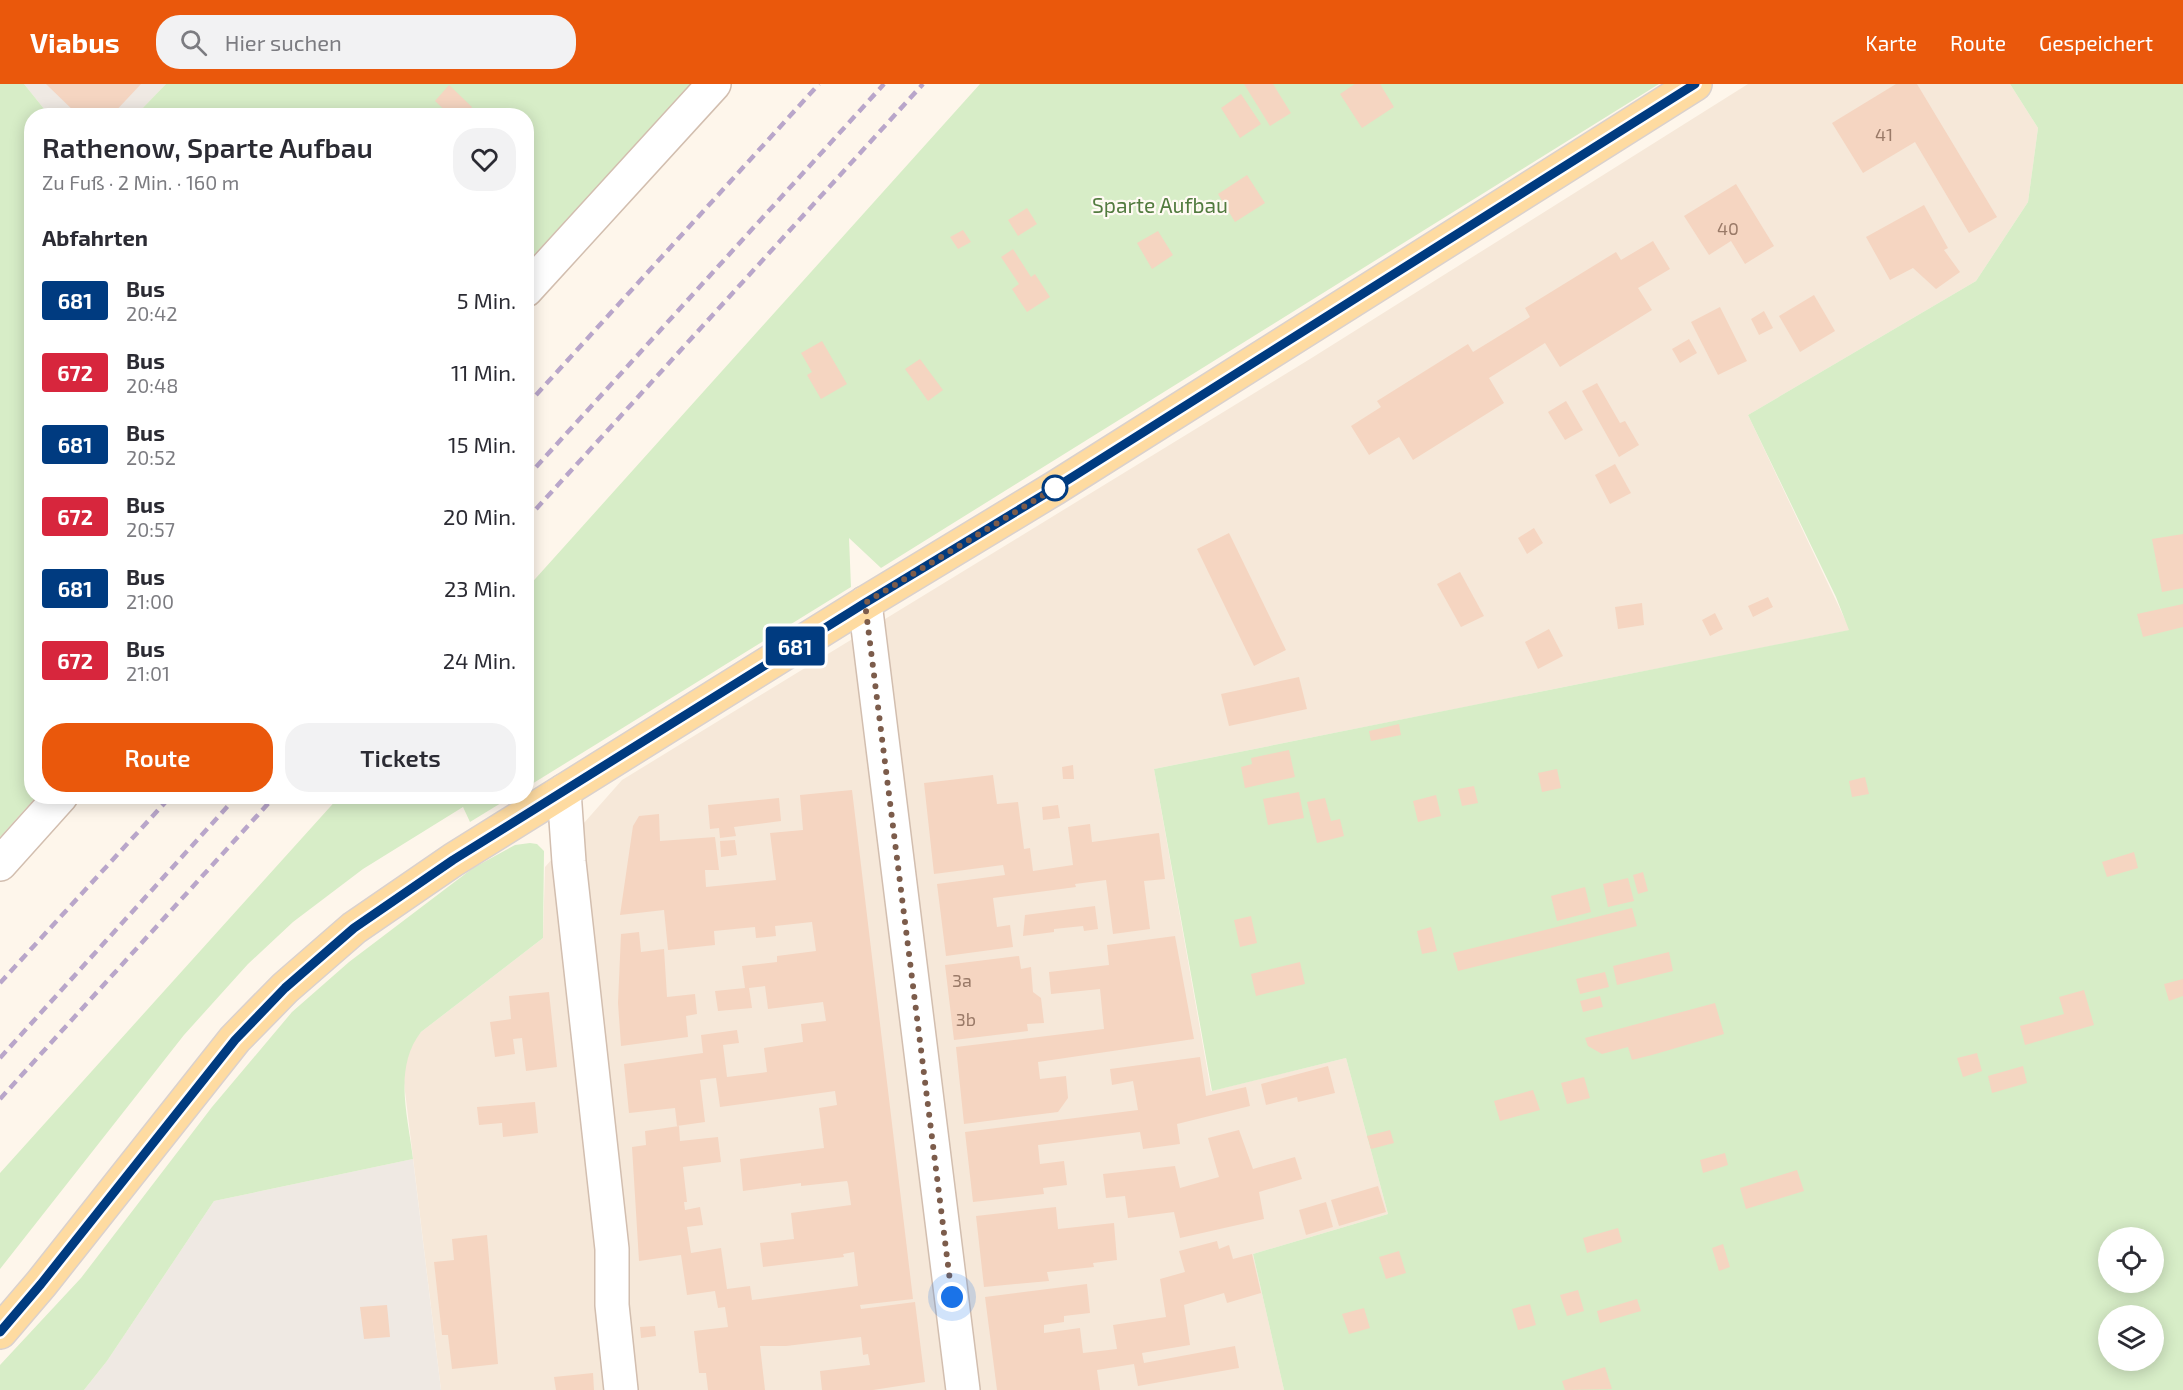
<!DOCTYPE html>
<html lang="de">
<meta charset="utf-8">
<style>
:root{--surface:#fff;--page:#f2f2f3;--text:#2b2b33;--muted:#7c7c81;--accent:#ea580c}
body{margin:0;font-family:"Exo 2",sans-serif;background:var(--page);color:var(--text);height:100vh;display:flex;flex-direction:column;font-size:22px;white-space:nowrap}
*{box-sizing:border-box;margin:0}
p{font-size:20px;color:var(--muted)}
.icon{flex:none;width:33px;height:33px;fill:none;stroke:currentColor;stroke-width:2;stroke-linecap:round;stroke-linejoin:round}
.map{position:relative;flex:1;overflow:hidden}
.drawer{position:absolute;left:24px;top:24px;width:510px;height:696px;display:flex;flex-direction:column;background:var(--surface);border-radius:24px;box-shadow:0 3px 15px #0003}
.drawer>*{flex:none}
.badge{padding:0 12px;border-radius:4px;font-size:21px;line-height:39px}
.fabs{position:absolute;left:2098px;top:1143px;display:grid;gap:12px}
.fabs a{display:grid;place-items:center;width:66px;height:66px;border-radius:50%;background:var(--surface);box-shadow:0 3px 15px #0003;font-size:30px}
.you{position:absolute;width:30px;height:30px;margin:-15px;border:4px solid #fff;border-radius:50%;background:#1a73e8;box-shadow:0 0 0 9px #1a73e833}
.map>.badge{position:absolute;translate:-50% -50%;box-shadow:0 0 0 3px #fff}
h2{padding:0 18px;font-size:22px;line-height:54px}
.round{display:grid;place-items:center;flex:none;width:63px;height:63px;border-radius:24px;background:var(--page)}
.headline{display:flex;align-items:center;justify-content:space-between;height:102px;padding:0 18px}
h1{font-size:28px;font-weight:600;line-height:45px}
.cta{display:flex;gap:12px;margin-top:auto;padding:12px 18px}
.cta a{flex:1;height:69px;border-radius:24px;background:var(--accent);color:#fff;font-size:24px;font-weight:600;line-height:69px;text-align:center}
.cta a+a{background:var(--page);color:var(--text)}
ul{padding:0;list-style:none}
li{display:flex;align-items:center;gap:18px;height:72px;padding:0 18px}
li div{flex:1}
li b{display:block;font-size:22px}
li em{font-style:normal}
li .badge{min-width:66px;font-weight:700;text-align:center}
header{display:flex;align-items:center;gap:36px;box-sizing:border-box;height:84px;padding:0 30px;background:var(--accent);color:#fff}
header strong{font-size:28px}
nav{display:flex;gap:33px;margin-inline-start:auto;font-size:21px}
.search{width:420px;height:54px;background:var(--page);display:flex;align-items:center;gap:15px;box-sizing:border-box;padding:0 21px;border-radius:24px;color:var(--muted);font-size:22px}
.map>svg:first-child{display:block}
.residential{fill:#f6e8d9}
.industrial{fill:#efe9e3}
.green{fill:#d7edc7;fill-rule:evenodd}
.building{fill:#f5d5c1}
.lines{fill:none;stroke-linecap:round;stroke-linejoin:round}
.minor-casing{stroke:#d2beaf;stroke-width:36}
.major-casing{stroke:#dad1cd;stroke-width:36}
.minor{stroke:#fff;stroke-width:33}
.major{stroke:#fedba1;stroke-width:33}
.rail{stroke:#b9a6ca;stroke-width:4.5;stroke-dasharray:9 6;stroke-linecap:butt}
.line-casing{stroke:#fff;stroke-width:14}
.line{stroke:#003b80;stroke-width:9}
.walk{stroke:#7c5c4b;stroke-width:6;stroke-dasharray:0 10.8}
.stop-dot{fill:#fff;stroke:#003b80;stroke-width:3}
.labels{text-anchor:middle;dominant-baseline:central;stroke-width:4.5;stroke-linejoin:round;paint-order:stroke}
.number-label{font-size:18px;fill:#9a7a68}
.park-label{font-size:21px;fill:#527b3f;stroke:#fffaf3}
</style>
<header>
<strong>Viabus</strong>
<div class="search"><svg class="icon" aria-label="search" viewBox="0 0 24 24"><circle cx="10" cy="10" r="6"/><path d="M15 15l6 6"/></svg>Hier suchen</div>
<nav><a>Karte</a><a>Route</a><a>Gespeichert</a></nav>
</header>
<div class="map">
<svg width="2183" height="1306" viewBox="0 0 2183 1306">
<rect width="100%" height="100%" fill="#fef6eb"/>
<polygon class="residential" points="1748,0 2010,0 2038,44 2028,118 1976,197 1748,331 1850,546 1154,685 1211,1007 1346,974 1388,1130 1253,1170 1284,1306 441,1306 404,999 405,981 413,958 421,948 543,854 545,783 622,696 1310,275"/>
<g class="industrial">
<polygon points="24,0 166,0 135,32 49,31"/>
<polygon points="413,1075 441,1306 84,1306 107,1277 214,1117"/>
</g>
<g class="green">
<polygon points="0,0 24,0 49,31 32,32 32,712 36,713 0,753"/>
<polygon points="166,0 694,0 527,178 526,32 135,32"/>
<polygon points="980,0 1659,0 881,484 849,454 851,503 527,703 527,504"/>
<path d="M 2010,0 L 2183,0 L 2183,1306 L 1284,1306 L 1253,1170 L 1388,1130 L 1346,974 L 1212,1007 L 1154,685 L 1849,546 L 1836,513 L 1748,331 L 1976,197 L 2028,118 L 2038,44 ZM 2109,1154 L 2154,1154 L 2154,1198 L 2109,1198 ZM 2109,1232 L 2154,1232 L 2154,1276 L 2109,1276 Z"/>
<polygon points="339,713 511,713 470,738 463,723 363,785 293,838 248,880 184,951 0,1185 0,1089"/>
<path d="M 530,759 L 537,760 L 544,767 L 543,854 L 421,948 C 393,984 408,1032 413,1075 L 214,1117 L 107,1277 L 84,1306 L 0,1306 L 0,1281 L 81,1194 L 212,1023 L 292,928 L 349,878 L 473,784 L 515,761 Z"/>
</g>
<g class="building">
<polygon points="46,0 141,0 111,32 79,32"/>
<polygon points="1244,0 1273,0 1291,29 1270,42"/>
<polygon points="1355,0 1380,0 1394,23 1362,44 1340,10"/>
<polygon points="1896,0 1917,0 1997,133 1969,149 1915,58 1863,89 1832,39"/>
<polygon points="449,1 472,23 464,32 451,32 435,17"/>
<polygon points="1241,10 1261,40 1240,54 1221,24"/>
<polygon points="1247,91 1265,119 1235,138 1218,110"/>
<polygon points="1736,100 1774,162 1745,180 1731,157 1709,171 1684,132"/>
<polygon points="1924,121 1948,164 1944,166 1960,188 1936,205 1913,184 1890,196 1866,153"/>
<polygon points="1027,124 1037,140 1018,152 1008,136"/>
<polygon points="963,146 971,158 958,165 950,153"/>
<polygon points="1158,147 1173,171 1152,185 1137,159"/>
<polygon points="1653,157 1670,185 1638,204 1652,226 1560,283 1545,259 1489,294 1504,319 1413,376 1399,353 1369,371 1351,342 1381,323 1377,317 1468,260 1473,268 1530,233 1525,224 1616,168 1621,176"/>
<polygon points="1013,165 1031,193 1035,190 1050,213 1027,228 1012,205 1019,200 1001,173"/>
<polygon points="1814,211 1835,247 1800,268 1779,232"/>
<polygon points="1720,223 1747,277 1718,291 1691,238"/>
<polygon points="1764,227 1773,244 1759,251 1751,235"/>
<polygon points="1689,255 1697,269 1680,279 1672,265"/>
<polygon points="822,257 847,300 821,315 807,291 812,288 801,269"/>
<polygon points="920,275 943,306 928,317 905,285"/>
<polygon points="1597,299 1620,339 1625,337 1639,361 1619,373 1582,307"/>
<polygon points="1566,317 1583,346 1565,356 1548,328"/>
<polygon points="1615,380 1631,409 1610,420 1595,391"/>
<polygon points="1534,444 1543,459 1527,470 1518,454"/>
<polygon points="1229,449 1286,566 1254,582 1197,465"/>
<polygon points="2183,450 2183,504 2162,508 2152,455"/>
<polygon points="1460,488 1484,532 1461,543 1437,500"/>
<polygon points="1768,513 1773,523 1753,533 1748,522"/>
<polygon points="1642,519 1644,541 1618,545 1615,523"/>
<polygon points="2183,520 2183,543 2143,553 2137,530"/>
<polygon points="1715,529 1723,545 1710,552 1702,536"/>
<polygon points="1549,545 1563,572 1538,585 1525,558"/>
<polygon points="1299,593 1307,625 1229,642 1221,610"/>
<polygon points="1399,640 1401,651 1371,657 1369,647"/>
<polygon points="1289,666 1295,693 1245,704 1241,683 1252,680 1251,674"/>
<polygon points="1073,681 1074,695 1063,695 1062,683"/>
<polygon points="1557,685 1561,704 1542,708 1538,689"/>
<polygon points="993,691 997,720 1018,718 1024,765 1030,764 1033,787 1073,781 1068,743 1090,740 1092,758 1159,749 1165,795 1144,797 1150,845 1113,850 1106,796 1075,800 1076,803 993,814 997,843 1010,841 1013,863 946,872 937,800 1005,791 1003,781 934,790 924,699"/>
<polygon points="1865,693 1869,710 1852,713 1849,697"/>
<polygon points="1474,702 1478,719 1462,722 1458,705"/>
<polygon points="852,706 913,1215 860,1221 861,1225 915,1218 925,1298 873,1306 822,1306 820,1287 870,1281 868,1270 863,1271 861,1253 786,1262 760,1262 765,1306 708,1306 706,1289 699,1289 694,1247 728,1243 725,1223 718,1224 715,1207 687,1211 681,1171 639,1177 632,1063 646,1061 645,1047 679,1042 680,1057 718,1053 721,1078 683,1083 687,1118 684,1118 685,1126 700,1123 703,1141 687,1143 691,1169 721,1164 727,1205 750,1202 752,1216 858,1202 854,1168 843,1170 844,1173 763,1183 760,1159 794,1155 791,1129 851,1121 848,1100 847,1097 801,1102 801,1099 743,1107 740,1075 824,1064 819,1024 837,1021 835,1007 720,1023 716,994 707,995 700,996 705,1038 677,1042 675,1024 629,1029 624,980 703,969 701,951 737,946 739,959 723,961 727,993 767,988 764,964 803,958 801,940 826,937 823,918 768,925 765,902 749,904 752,924 718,927 715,907 745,904 742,882 777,878 777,872 816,867 812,838 775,842 776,852 756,854 755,843 714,847 715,861 668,866 664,826 620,831 633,742 639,732 659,730 660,757 715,753 719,786 705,786 706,803 776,796 770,749 803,746 800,711"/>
<polygon points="1299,708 1304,734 1268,741 1263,715"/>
<polygon points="1436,711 1441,732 1418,738 1413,717"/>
<polygon points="779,714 781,737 734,743 736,752 720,754 719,744 710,745 708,721"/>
<polygon points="1325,714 1331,737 1340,735 1344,752 1317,759 1307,718"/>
<polygon points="1058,721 1060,734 1043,736 1042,723"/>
<polygon points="735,756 737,771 721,773 720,757"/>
<polygon points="2134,768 2138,784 2107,793 2102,778"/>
<polygon points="1643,788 1648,807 1638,810 1633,791"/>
<polygon points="1628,794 1634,817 1608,823 1603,800"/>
<polygon points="1585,803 1591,828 1557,837 1551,812"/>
<polygon points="1095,822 1098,845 1084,847 1083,842 1054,845 1054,848 1023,852 1025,831"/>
<polygon points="1632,824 1637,842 1458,887 1453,869"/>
<polygon points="1251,832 1257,859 1240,863 1234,836"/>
<polygon points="1431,843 1437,867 1422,870 1417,847"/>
<polygon points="639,848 641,868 664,865 667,913 695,910 697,930 686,932 688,953 621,962 618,919 621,850"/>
<polygon points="1175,852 1194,955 1038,978 1040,995 1066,992 1068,1014 1058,1028 964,1040 956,963 1104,945 1100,905 1051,910 1049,888 1109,881 1107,861"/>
<polygon points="1669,868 1673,887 1617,901 1613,882"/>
<polygon points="1019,872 1021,885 1031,883 1033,908 1041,914 1044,939 1027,940 1028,947 954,956 945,881"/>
<polygon points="1300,878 1305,900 1256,912 1251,890"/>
<polygon points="1605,888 1609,903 1580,910 1576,895"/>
<polygon points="2183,895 2183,912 2169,917 2164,900"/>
<polygon points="2084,906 2094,941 2025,961 2020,942 2064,930 2059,913"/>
<polygon points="549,908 557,983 526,987 522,954 513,955 515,970 495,973 490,938 511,935 509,912"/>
<polygon points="1600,912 1603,923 1583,928 1580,917"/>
<polygon points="1715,919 1724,950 1652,971 1632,976 1628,963 1602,970 1588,962 1585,954"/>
<polygon points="1977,969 1982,987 1963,993 1957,974"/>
<polygon points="1200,973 1206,1012 1246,1003 1250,1022 1177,1040 1180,1060 1143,1065 1140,1048 1038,1061 1040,1080 1064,1077 1067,1101 1043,1104 1044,1110 973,1118 965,1048 1138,1026 1133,997 1112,1001 1110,985"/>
<polygon points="1328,982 1335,1009 1298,1018 1297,1013 1266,1021 1261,1000"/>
<polygon points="2023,982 2027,999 1992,1009 1988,992"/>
<polygon points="1584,993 1590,1014 1567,1020 1561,999"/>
<polygon points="1533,1006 1540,1026 1500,1037 1494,1017"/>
<polygon points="535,1018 538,1049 503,1053 502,1039 479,1041 477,1023"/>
<polygon points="1239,1046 1253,1085 1295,1073 1302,1095 1259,1108 1264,1135 1180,1154 1174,1128 1128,1134 1125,1112 1106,1114 1103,1090 1175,1082 1180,1104 1219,1093 1208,1054"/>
<polygon points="1390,1046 1394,1059 1371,1065 1367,1052"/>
<polygon points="1725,1069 1728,1081 1703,1089 1700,1076"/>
<polygon points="1797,1086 1804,1107 1746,1125 1740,1104"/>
<polygon points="1378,1102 1386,1128 1339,1142 1331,1116"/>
<polygon points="1326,1118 1333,1143 1306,1151 1299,1126"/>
<polygon points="1056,1123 1058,1145 1114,1139 1117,1176 1093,1179 1094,1183 1047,1188 1049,1197 984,1203 976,1132"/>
<polygon points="1618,1144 1622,1158 1587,1169 1583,1154"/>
<polygon points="487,1151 498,1280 452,1285 448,1251 442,1251 434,1178 454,1176 452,1155"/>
<polygon points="1217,1157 1219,1165 1229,1161 1233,1175 1252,1170 1261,1209 1227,1219 1224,1209 1184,1221 1190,1261 1142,1269 1144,1279 1235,1262 1239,1284 1138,1302 1134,1280 1097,1286 1100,1306 997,1306 985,1213 1087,1200 1090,1229 1064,1232 1064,1238 1044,1241 1044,1249 1080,1244 1083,1269 1117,1265 1113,1241 1166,1233 1160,1195 1185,1188 1179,1167"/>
<polygon points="1723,1160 1730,1183 1719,1187 1712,1164"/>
<polygon points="1399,1167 1406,1189 1386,1195 1379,1173"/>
<polygon points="1578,1206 1584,1227 1567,1232 1560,1211"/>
<polygon points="1637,1215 1641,1227 1600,1239 1597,1227"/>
<polygon points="1530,1220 1536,1241 1518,1246 1512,1225"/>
<polygon points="387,1221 390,1253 364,1255 360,1223"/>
<polygon points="1364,1224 1370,1244 1349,1250 1342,1230"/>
<polygon points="655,1242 656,1252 641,1254 640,1243"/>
<polygon points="1605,1283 1612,1305 1565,1306 1562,1297"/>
<polygon points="593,1289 594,1306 556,1306 554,1293"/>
</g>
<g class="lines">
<g class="minor-casing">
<g id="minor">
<polyline points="526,206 714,0"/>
<polyline points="865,519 963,1306"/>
<polyline points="564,707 569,778 612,1165 612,1221 621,1306"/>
<polyline points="0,780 61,712"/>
</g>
</g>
<g class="major-casing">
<polyline id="major" points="0,1248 41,1200 235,955 285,904 354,844 453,776 865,519 1055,404 1695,0"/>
</g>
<use href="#minor" class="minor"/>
<use href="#major" class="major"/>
<g class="rail">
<polyline points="526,322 819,0"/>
<polyline points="526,394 884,0"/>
<polyline points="526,436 923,0"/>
<polyline points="0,899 171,712"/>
<polyline points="0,974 237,712"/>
<polyline points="0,1015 275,712"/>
</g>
</g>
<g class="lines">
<g class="line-casing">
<polyline id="line" points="0,1248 41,1200 235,956 285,904 354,844 453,776 865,519 1055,404 1695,0"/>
</g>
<use href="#line" class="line"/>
<polyline class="walk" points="952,1213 865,519 1055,404"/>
</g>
<circle class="stop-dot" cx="1055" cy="404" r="12"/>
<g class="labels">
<g class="number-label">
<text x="1884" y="50">41</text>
<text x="1728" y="144">40</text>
<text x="962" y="896">3a</text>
<text x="966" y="935">3b</text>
</g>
<g class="park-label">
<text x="1160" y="120">Sparte Aufbau</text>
</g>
</g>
</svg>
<div class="fabs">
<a><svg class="icon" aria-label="locate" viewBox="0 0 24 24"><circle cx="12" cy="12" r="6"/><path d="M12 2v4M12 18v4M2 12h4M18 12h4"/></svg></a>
<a><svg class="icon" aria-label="layers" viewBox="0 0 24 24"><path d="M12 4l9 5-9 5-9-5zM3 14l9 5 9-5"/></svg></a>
</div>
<div class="you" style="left:952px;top:1213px"></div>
<b class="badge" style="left:795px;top:562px;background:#003b80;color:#fff">681</b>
<section class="drawer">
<div class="headline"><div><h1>Rathenow, Sparte Aufbau</h1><p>Zu Fuß · 2 Min. · 160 m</p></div><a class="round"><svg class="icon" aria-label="heart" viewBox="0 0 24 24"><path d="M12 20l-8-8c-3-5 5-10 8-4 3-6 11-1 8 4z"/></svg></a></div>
<h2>Abfahrten</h2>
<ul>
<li><span class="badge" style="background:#003b80;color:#fff">681</span><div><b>Bus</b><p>20:42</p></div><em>5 Min.</em></li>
<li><span class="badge" style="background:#d7263d;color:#fff">672</span><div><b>Bus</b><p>20:48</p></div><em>11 Min.</em></li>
<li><span class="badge" style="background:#003b80;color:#fff">681</span><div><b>Bus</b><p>20:52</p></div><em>15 Min.</em></li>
<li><span class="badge" style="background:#d7263d;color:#fff">672</span><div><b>Bus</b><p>20:57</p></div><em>20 Min.</em></li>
<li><span class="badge" style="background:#003b80;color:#fff">681</span><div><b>Bus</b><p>21:00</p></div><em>23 Min.</em></li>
<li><span class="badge" style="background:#d7263d;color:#fff">672</span><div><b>Bus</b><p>21:01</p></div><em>24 Min.</em></li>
</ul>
<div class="cta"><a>Route</a><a>Tickets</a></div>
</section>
</div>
